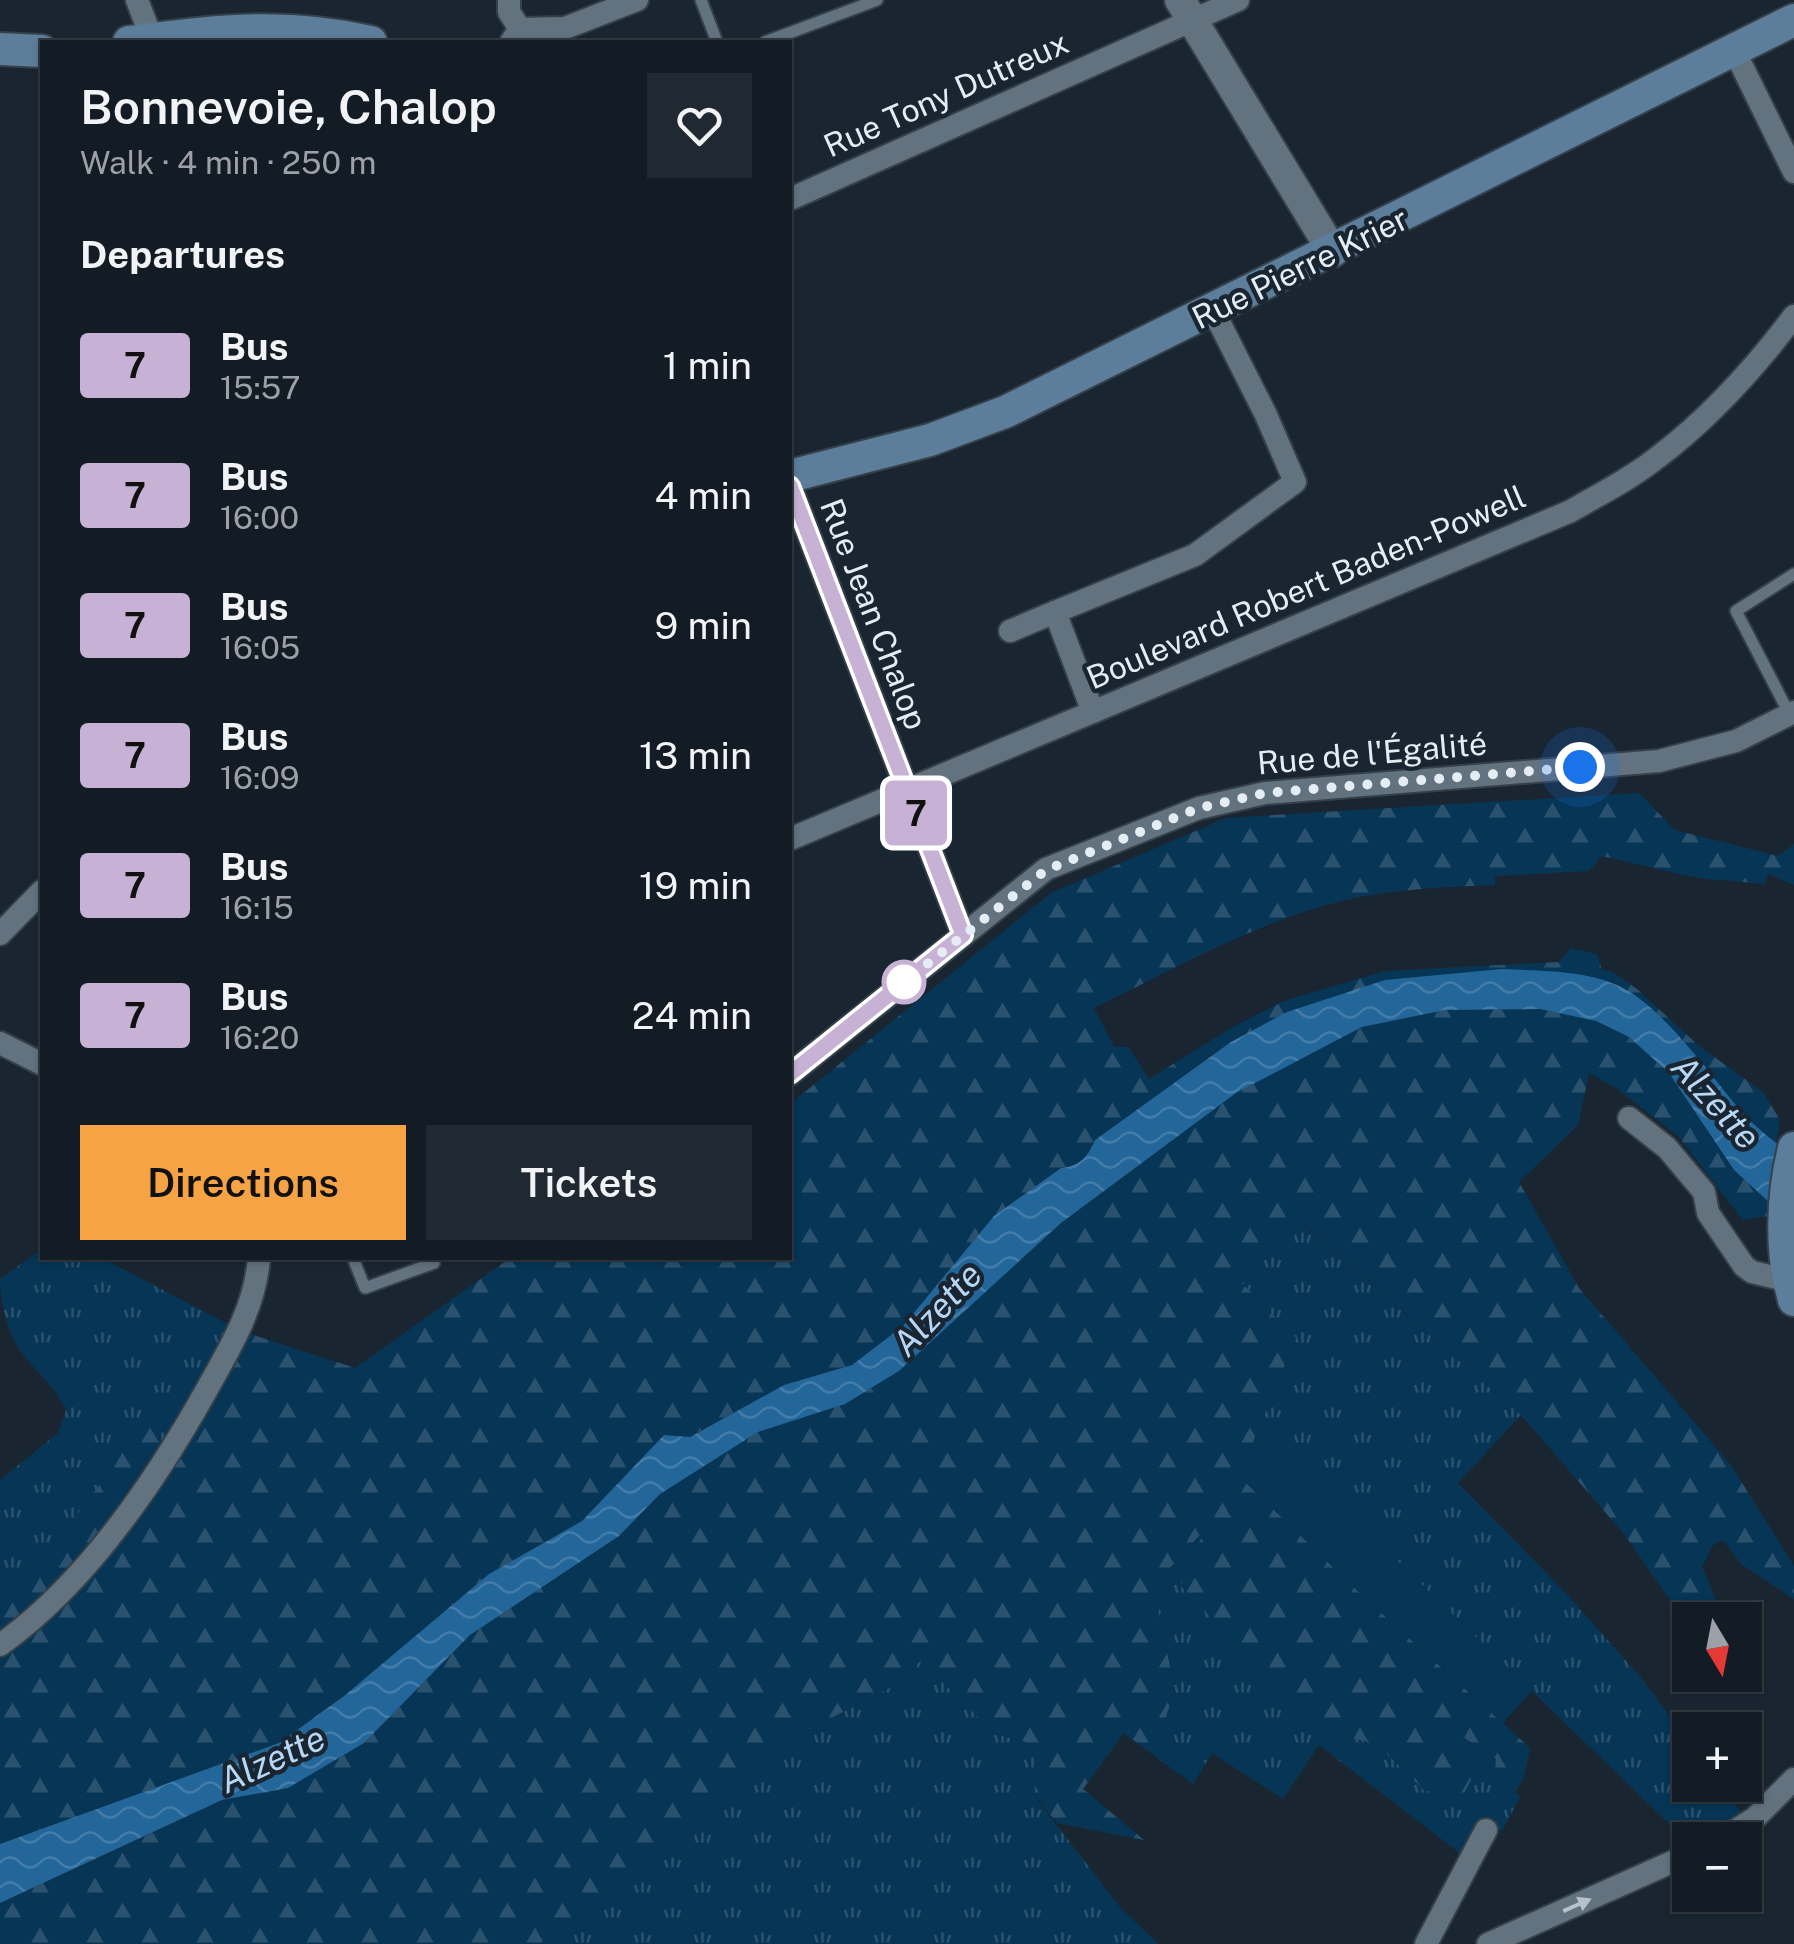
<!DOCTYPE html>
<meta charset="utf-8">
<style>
:root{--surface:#131c25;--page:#202932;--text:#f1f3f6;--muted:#9da1a7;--line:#323a42;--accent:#f5a345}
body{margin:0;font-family:"Public Sans",sans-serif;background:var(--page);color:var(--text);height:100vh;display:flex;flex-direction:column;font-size:38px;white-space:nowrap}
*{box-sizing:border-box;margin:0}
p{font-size:32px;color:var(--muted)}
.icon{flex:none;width:55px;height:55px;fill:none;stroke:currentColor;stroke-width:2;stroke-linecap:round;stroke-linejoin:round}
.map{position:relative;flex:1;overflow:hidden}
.details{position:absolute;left:40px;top:40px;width:752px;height:1220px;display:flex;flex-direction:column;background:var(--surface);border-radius:0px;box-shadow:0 2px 8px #0004,0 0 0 2px var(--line)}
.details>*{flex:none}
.badge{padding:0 20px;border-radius:8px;font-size:35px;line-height:65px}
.needle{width:65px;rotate:170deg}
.tools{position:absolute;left:1672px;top:1602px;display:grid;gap:20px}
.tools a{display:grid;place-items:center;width:90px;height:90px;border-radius:0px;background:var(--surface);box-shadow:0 2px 8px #0004,0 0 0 2px var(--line);font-size:50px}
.you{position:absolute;width:50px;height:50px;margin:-25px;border:8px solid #fff;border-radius:50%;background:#1a73e8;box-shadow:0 0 0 15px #1a73e833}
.map>.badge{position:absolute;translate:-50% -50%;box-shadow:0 0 0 5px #fff}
h2{padding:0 40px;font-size:38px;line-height:90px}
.round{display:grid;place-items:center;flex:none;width:105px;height:105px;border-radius:0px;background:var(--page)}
.headline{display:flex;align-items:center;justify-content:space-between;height:170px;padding:0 40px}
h1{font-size:48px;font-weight:600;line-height:75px}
.primary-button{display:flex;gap:20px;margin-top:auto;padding:20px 40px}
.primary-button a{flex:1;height:115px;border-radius:0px;background:var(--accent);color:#111;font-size:40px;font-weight:600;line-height:115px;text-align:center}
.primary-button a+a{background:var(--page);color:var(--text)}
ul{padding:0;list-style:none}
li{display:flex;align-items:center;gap:30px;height:130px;padding:0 40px}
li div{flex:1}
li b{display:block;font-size:38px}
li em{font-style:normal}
li .badge{min-width:110px;font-weight:700;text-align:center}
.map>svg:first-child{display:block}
.grass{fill:url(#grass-tufts)}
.forest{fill:url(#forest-firs)}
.garden{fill:#063556}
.water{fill:url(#water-waves)}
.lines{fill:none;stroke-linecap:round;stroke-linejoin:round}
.service-casing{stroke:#354049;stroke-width:15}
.minor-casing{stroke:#354049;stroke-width:26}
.tertiary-casing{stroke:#354049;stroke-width:34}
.secondary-casing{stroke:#354049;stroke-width:36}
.service{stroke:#63727f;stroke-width:11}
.minor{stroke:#63727f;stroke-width:22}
.tertiary{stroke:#63727f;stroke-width:30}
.secondary{stroke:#5c7e9b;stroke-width:32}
.oneway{fill:#b7c1cb}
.line-casing{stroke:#fff;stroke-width:22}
.line{stroke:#c7b2d5;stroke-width:15}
.walk{stroke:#e4ecf4;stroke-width:10;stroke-dasharray:0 18}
.stop-dot{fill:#fff;stroke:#c7b2d5;stroke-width:5}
.labels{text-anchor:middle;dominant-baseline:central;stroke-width:9;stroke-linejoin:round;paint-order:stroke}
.street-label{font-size:32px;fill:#e4ecf4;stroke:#192631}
.water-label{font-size:35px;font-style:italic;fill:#b7d7f5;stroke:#192631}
</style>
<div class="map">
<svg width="1794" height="1944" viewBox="0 0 1794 1944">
<defs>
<pattern id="grass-tufts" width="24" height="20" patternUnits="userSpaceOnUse" patternTransform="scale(2.5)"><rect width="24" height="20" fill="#063556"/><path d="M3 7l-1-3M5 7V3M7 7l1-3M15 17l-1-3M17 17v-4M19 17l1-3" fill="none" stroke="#2a526f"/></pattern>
<pattern id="forest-firs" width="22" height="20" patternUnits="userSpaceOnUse" patternTransform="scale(2.5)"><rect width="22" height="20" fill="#063556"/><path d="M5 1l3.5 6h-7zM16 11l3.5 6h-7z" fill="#2a526f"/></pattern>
<pattern id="water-waves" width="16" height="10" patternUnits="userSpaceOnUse" patternTransform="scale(2.5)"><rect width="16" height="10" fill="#23669a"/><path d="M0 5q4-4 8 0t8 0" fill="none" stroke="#437ca9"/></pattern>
</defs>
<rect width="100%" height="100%" fill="#192631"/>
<g class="grass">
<polygon points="1300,1221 1521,1415 1458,1483 1565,1592 1642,1679 1690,1743 1690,1785 1721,1785 1741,1812 1687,1841 1273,1441 1239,1476 1296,1338 1230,1271"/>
<path d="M 42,1249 L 42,1258 L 102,1258 L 241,1331 L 213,1379 L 49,1603 L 122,1500 L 166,1425 L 148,1415 C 103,1480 61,1545 0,1596 L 0,1480 L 58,1433 L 66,1410 C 56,1387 38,1374 23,1354 C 8,1336 0,1302 0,1279 Z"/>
<polygon points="1207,1526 1182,1586 1234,1641 1263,1660 1278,1691 1329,1734 1376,1743 1425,1791 1453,1729 1497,1760 1501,1799 1516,1792 1520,1797 1502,1831 1479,1819 1461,1854 1319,1745 1283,1799 1212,1753 1193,1784 1153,1755 1175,1690 1153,1587"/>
<polygon points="921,1660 995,1734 1035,1744 1035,1797 1120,1907 1158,1944 539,1944 616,1890 806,1731 899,1683"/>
</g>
<g class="forest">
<path d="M 1639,793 L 1675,830 L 1778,856 L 1794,844 L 1794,885 L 1769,874 L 1764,884 L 1698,878 L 1602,856 L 1589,871 L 1495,876 L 1495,885 C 1443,887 1392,889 1341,901 C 1254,923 1174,969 1094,1008 L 1114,1047 L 1128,1047 L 1149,1079 L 1231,1028 L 1284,1001 L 1385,971 L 1559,962 L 1571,948 L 1597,954 L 1602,970 L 1613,972 L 1637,989 L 1699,1046 L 1763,1092 L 1780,1120 L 1776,1143 C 1765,1133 1751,1123 1741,1111 C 1702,1066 1667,1011 1614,983 L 1231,1042 L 1096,1140 C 1087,1158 1080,1166 1061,1168 L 994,1216 L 903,1326 L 852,1365 L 784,1385 L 689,1437 L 664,1435 L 582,1521 L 489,1574 L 344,1696 L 279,1743 L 0,1844 L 0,1596 C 61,1545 103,1480 148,1415 L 166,1425 L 122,1500 L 57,1593 L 111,1534 L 241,1331 L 355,1368 L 503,1263 L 518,1258 L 790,1258 L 790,1104 L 1051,893 L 1226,818 Z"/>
<path d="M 1540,1009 L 1596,1021 L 1629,1037 L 1669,1073 L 1734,1170 L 1769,1201 L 1769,1216 L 1743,1220 L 1678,1136 L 1616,1088 L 1589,1073 L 1578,1125 L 1519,1182 L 1579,1288 L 1731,1465 L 1794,1566 L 1794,1599 L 1741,1564 L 1723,1540 L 1713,1545 L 1702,1566 L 1720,1611 L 1706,1620 L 1690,1620 L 1690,1629 L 1624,1534 L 1521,1415 L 1301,1221 L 1230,1271 L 1296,1338 L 1239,1476 L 1366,1599 L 1530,1748 C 1526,1770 1523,1802 1493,1797 L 1496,1759 L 1456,1732 L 1478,1767 L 1464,1793 L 1425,1791 L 1376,1743 L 1329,1734 L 1278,1691 L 1263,1660 L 1234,1641 L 1181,1586 L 1205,1529 L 1153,1587 L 1175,1690 L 1153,1755 L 1124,1733 L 1083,1789 L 1144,1840 L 1057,1823 L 1035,1796 L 1034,1744 L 995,1734 L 921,1660 L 899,1683 L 806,1731 L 616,1890 L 539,1944 L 0,1944 L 0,1903 L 223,1800 L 288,1788 L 364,1743 L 470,1635 L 619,1536 L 660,1494 L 758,1432 L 845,1404 L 899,1371 L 1061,1223 L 1236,1093 L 1362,1027 L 1445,1010 Z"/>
</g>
<polygon class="garden" points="1273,1441 1532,1691 1503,1723 1366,1599 1239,1476"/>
<path class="water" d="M 1502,969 C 1539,971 1583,970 1617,985 C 1661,1004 1710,1075 1741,1111 C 1756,1128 1776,1143 1794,1156 L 1794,1225 L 1734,1170 L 1669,1073 L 1629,1037 L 1596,1021 L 1540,1009 L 1445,1010 L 1362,1027 L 1236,1093 L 1061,1223 L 899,1371 L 845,1404 L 758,1432 L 660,1494 L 619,1536 L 470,1635 L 364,1743 L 288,1788 L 222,1800 L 0,1903 L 0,1844 L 279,1743 L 344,1696 L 489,1574 L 582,1521 L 664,1435 L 690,1437 L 784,1385 L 852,1365 L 903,1326 L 994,1216 L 1061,1168 C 1080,1166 1087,1158 1095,1140 L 1231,1042 L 1287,1012 L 1385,980 Z"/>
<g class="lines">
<g class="service-casing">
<g id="service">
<polyline points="701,0 717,42"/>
<polyline points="765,42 877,0"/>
<polyline points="1790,715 1736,611 1794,574"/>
<polyline points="353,1258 365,1288 434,1263 432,1258"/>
</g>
</g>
<g class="minor-casing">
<g id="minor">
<polyline points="137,0 152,39"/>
<polyline points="509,0 509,12 520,29 511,42"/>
<polyline points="520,29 565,28 637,0"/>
<polyline points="1734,50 1794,172"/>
<polyline points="790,199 1238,0"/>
<polyline points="790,486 963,935"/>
<polyline points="1010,631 1055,612"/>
<polyline points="1093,712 1055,612 1195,555 1295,482 1266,415 1213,310"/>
<path d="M 790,839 L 1571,511 C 1600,494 1632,478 1658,457 C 1711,417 1754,369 1794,316"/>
<polyline points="0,934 42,891"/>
<polyline points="0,1043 42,1064"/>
<polyline points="790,1074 1046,869 1199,808 1265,793 1659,761 1736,741 1794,712"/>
<polyline points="1629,1118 1667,1148 1704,1192 1708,1213 1744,1266 1752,1272 1794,1282"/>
<path d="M 0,1645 C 86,1584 155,1482 206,1391 C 230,1348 255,1308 259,1258"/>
<polyline points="1720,1840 1755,1818 1794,1779"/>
<polyline points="1426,1944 1486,1830"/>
<polyline points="1488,1944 1690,1854"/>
</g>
</g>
<g class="tertiary-casing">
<polyline id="tertiary" points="1180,0 1333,252"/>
</g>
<g class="secondary-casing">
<g id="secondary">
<path d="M 129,42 C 218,31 283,22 371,42"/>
<polyline points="0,49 42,51"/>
<polyline points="790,476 930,440 1005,412 1794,20"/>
<path d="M 1794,1148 C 1782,1197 1780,1251 1794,1300"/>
</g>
</g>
<use href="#service" class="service"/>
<use href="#minor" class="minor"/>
<use href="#tertiary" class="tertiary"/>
<use href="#secondary" class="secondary"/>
</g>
<defs><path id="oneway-solid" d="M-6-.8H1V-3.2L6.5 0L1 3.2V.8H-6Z" transform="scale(2.5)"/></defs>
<use class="oneway" href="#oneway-solid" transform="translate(1577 1905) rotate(-24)"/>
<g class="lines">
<g class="line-casing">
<polyline id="line" points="790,486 963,935 790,1074"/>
</g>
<use href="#line" class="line"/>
<polyline class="walk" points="904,982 902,984 1046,870 1199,808 1265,793 1580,767"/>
</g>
<circle class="stop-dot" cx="904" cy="982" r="20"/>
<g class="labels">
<g class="street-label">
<text transform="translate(946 94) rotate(-24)">Rue Tony Dutreux</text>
<text transform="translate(1300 268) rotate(-26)">Rue Pierre Krier</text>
<text transform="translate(1306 587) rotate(-23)">Boulevard Robert Baden-Powell</text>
<text transform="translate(874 614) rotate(69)">Rue Jean Chalop</text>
<text transform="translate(1372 753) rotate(-5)">Rue de l'Égalité</text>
</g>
<g class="water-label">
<text transform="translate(1716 1102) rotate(48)">Alzette</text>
<text transform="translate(937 1309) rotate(-47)">Alzette</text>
<text transform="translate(272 1759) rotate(-25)">Alzette</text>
</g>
</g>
</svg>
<div class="tools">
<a><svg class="needle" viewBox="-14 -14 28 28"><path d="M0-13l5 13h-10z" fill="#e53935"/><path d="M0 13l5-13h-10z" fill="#9da1a7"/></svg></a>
<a>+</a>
<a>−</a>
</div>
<div class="you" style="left:1580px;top:767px"></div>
<b class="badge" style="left:916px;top:813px;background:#c7b2d5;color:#111">7</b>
<section class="details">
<div class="headline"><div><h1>Bonnevoie, Chalop</h1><p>Walk · 4 min · 250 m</p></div><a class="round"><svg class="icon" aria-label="heart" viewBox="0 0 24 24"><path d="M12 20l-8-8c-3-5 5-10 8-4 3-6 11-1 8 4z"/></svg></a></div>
<h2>Departures</h2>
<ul>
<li><span class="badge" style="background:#c7b2d5;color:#111">7</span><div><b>Bus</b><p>15:57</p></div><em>1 min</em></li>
<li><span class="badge" style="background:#c7b2d5;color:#111">7</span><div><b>Bus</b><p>16:00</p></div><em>4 min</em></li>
<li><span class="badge" style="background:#c7b2d5;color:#111">7</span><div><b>Bus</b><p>16:05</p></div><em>9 min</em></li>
<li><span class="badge" style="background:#c7b2d5;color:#111">7</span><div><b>Bus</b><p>16:09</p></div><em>13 min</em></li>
<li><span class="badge" style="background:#c7b2d5;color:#111">7</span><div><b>Bus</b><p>16:15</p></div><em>19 min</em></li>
<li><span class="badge" style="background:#c7b2d5;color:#111">7</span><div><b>Bus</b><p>16:20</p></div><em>24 min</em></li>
</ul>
<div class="primary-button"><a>Directions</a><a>Tickets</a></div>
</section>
</div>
